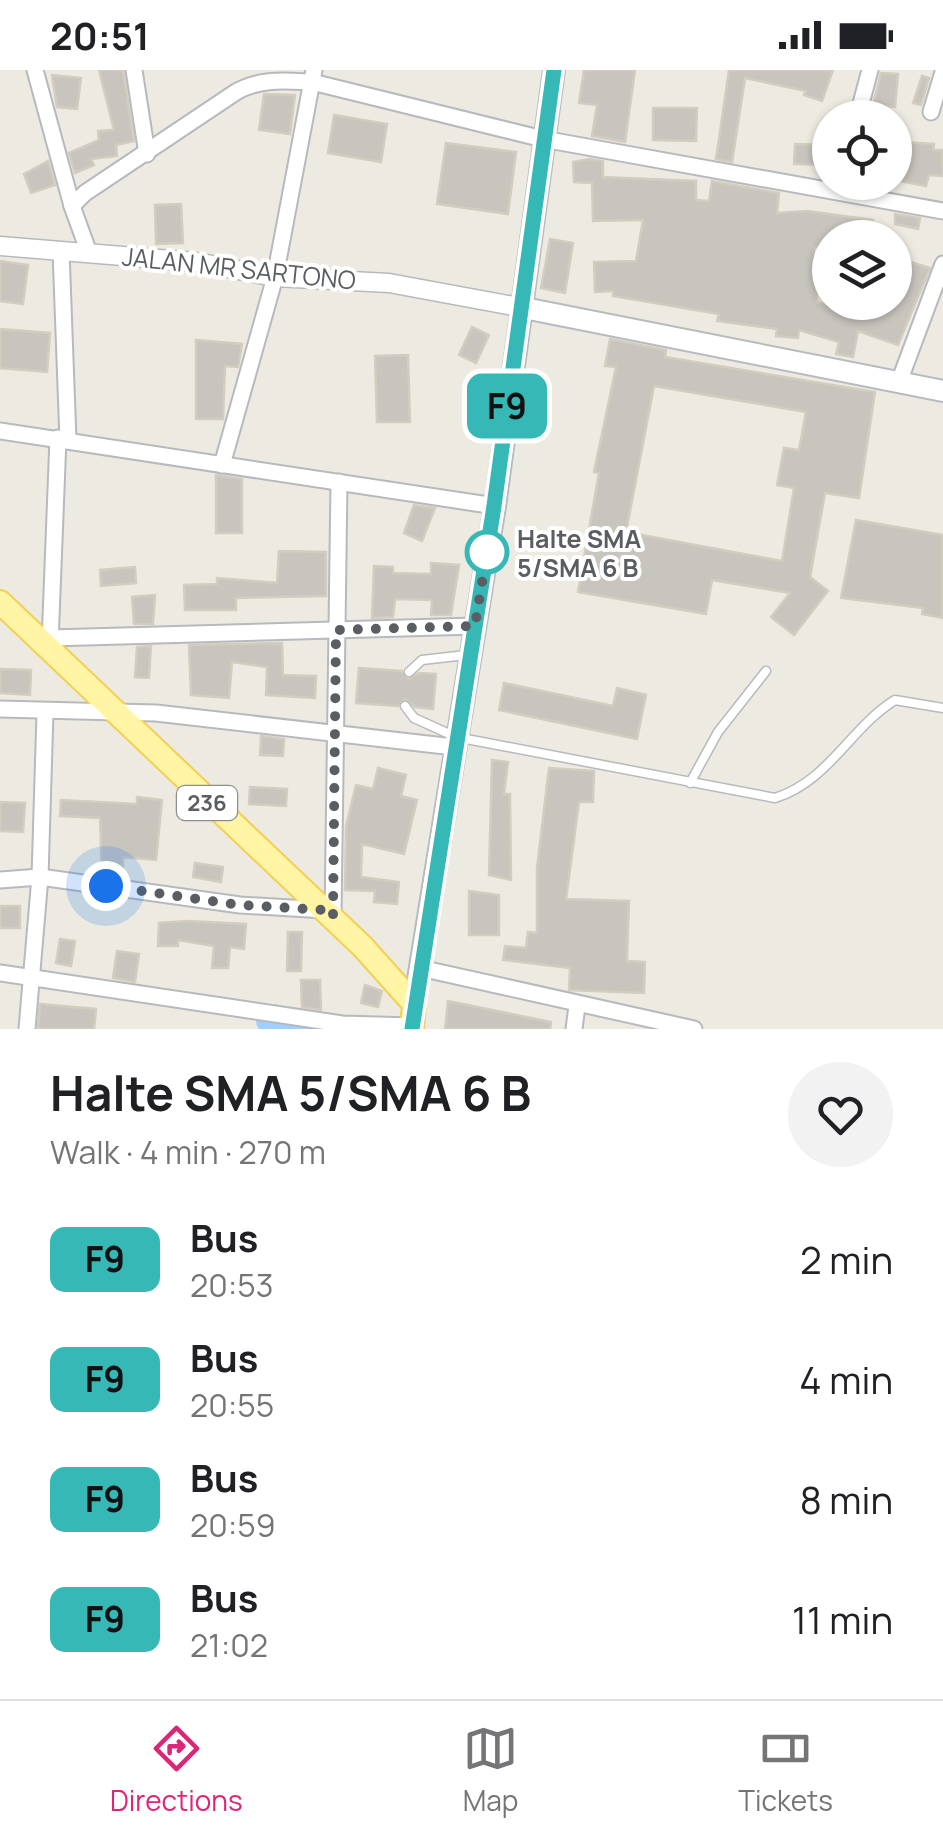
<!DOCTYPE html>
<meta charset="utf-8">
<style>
:root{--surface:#fff;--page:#f2f2f2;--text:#202124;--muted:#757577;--line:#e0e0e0;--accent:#db2777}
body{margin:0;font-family:Manrope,sans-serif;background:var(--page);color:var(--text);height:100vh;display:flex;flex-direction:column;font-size:38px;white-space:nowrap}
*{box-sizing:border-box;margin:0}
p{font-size:32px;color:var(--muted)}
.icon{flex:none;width:55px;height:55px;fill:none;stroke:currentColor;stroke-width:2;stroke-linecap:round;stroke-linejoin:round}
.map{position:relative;height:959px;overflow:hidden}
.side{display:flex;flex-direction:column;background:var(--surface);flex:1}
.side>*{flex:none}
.badge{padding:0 20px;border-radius:15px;font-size:35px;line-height:65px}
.controls{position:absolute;left:812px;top:30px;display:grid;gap:20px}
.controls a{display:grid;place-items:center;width:100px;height:100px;border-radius:50%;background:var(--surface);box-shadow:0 2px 8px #0004;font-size:50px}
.you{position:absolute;width:50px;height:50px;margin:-25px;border:8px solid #fff;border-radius:50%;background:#1a73e8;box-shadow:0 0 0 15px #1a73e833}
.map>.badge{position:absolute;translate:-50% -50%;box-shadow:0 0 0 5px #fff}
.round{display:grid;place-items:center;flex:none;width:105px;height:105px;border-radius:52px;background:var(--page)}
.head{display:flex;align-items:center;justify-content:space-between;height:170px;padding:0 50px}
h1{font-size:48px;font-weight:700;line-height:75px}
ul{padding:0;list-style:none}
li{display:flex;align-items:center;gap:30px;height:120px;padding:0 50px}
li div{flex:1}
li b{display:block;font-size:38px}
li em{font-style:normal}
li .badge{min-width:110px;font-weight:700;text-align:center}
.status{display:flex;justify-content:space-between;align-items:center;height:70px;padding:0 50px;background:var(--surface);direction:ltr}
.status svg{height:28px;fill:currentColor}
.dock{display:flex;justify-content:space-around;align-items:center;height:140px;border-top:2px solid var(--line);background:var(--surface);font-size:28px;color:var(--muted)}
.dock a{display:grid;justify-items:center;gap:5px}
.dock .active{color:var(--accent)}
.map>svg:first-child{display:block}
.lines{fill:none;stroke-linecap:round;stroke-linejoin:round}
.river{stroke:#9fd0ff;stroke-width:32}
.building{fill:#c8c5be;stroke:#d2cdbf;stroke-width:2.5;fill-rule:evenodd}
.service-casing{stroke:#b7b9be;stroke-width:11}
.minor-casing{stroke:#b7b9be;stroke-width:19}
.tertiary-casing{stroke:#b7b9be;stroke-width:21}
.secondary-casing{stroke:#b7bac0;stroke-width:24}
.primary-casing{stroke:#f3cf54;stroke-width:26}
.service{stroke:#fff;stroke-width:8}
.minor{stroke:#fff;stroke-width:15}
.tertiary{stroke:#fff;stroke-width:18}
.secondary{stroke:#fff;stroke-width:20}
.primary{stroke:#fff5a4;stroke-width:22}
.line-casing{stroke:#fff;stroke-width:22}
.line{stroke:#35b8b6;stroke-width:15}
.walk{stroke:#5a5d62;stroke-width:10;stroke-dasharray:0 18}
.stop-dot{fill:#fff;stroke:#35b8b6;stroke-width:5}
.labels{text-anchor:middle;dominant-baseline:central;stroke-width:8;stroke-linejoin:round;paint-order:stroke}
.shield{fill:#fff;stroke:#8c8e91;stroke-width:2.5}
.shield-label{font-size:22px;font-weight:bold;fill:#5a5d62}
.street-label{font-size:25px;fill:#5a5d62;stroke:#fff}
.stop-label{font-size:25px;font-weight:bold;fill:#5a5d62;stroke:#fff;text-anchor:start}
</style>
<div class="status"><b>20:51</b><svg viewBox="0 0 49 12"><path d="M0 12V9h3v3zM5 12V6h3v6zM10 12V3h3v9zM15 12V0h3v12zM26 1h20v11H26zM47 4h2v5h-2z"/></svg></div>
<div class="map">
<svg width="943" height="959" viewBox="0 0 943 959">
<rect width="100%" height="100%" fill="#edebe1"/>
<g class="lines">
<polyline class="river" points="272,950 322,959"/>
</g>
<g class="building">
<polygon points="99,0 123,0 134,71 116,75 117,86 91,89 94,95 75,103 69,83 99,70 98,61 114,60"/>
<polygon points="584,0 635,0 625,72 592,66 597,35 579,33"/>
<polygon points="729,0 833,0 822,31 804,25 806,21 745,8 732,92 716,89"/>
<polygon points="881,3 898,4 895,37 873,35"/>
<polygon points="52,5 81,8 77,39 57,37"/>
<polygon points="922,6 929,8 921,35 913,33"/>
<polygon points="264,24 295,25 290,64 259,60"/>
<polygon points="653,38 697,38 696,71 653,70"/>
<polygon points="334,45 387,54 381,92 328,83"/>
<polygon points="901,72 934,74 933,80 943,80 943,106 929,105 926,116 895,110"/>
<polygon points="446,73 516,82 508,144 437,134"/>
<polygon points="795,74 830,75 829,95 794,94"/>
<polygon points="589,89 603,91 603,107 696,111 696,130 709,131 712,111 779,123 777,143 807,141 873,150 870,168 830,168 830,177 814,177 817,232 849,241 850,232 892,236 900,210 895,208 895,187 930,198 898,275 858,261 853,287 836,284 839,272 799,260 798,268 776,266 777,259 717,251 719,244 613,226 613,221 595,222 594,192 636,191 643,150 593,151 592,113 574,112 573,92"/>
<polygon points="48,91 55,115 31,123 24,104"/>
<polygon points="181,134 183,173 156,174 155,135"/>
<polygon points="895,144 920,148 918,159 895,154"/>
<polygon points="550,169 573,173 565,223 541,218"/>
<polygon points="0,191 28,195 23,234 0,231"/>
<polygon points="472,257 489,265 476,293 459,285"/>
<polygon points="0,259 50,263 47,302 0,298"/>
<path d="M 610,269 L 666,280 L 665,287 L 875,322 L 859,428 L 825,423 L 810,507 L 828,521 L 794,565 L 771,547 L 790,523 L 712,510 L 706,544 L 578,522 L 599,403 L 594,402 L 616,297 L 605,296 ZM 654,316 L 806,342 L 799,380 L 784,378 L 777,415 L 794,418 L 782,491 L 626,462 Z"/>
<polygon points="196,270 242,274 238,297 225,296 223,349 196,349"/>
<polygon points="408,285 410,352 377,352 375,286"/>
<polygon points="216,405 242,409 242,463 216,463"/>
<polygon points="414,435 435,438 422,471 404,463"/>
<polygon points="856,450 943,465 943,548 922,544 923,538 841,528"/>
<polygon points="279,481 326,482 326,526 236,528 236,540 185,540 184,515 217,514 217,508 277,513"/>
<polygon points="431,493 459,495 451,545 431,545 432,530 395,529 393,547 372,548 374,496 393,497 393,503 431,504"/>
<polygon points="135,497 136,513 101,516 100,500"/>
<polygon points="155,525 153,554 134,554 132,527"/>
<polygon points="282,573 283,605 316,606 315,628 266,625 267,597 232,592 229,628 191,625 189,575"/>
<polygon points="151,576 149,608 135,607 137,577"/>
<polygon points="359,598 402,601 408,609 419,603 436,604 433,639 415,637 405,629 398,636 356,633"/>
<polygon points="0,599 31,600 30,625 0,623"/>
<polygon points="504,613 613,636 617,618 646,625 637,669 499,640"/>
<polygon points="261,666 284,669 283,686 260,685"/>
<polygon points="492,690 508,692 504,724 510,724 511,810 489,805"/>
<polygon points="378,698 406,705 401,726 417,730 404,784 362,774 361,807 399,812 397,834 374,832 375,821 345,820 346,757 356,715 373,719"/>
<polygon points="549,698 594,701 593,732 579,732 566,829 629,831 627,891 645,892 644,923 569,920 570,898 503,890 505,876 526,878 528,862 537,863 537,798"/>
<polygon points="250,717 287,719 286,736 249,734"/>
<polygon points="137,727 162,730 156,790 123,787 123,804 102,804 100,748 60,746 61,730 137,734"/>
<polygon points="0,732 25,733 23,762 0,761"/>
<polygon points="195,793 223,797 221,812 193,807"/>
<polygon points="469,821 499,825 499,865 469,865"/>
<rect x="0" y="836" width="20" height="22"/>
<polygon points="187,851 246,854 244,879 230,877 228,898 212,898 214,876 178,870 178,876 158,876 159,853"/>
<polygon points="288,862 302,862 301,901 287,901"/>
<polygon points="60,869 75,871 71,896 56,893"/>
<polygon points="117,881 139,884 135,912 113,908"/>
<polygon points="301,910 320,910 321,940 302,937"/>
<polygon points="365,915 382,921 378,937 361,933"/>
<polygon points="448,931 551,952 550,959 445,959"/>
<polygon points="40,934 96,939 94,959 38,959"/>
</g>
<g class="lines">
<g class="service-casing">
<g id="service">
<polyline points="409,602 422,590 466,585"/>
<path d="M 405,636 L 414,648 L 456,667 L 775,728 C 829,711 850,658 895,630 L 943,638"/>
<polyline points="690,713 718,662 766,601"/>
</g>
</g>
<g class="minor-casing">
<g id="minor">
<polyline points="35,0 72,136"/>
<polyline points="134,0 147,84"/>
<polyline points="859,41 870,0"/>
<polyline points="931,42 943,2"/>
<polyline points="61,181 68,370"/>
<path d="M 89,183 L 72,136 L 85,123 L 236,22 C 260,8 285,11 312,12 L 543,69 L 943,141"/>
<polyline points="899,312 943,194"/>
<polyline points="0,361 495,436"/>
<polyline points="222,395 275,207 314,0"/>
<polyline points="50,568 475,556"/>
<polyline points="50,574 58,368"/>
<polyline points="0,639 156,643 454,677"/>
<polyline points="0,810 40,807 240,835 325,840"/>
<polyline points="333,847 339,412"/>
<polyline points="420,898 694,959"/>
<polyline points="0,903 342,954 413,956"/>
<polyline points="27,959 40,807 45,643"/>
<polyline points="574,959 577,936"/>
</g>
</g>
<g class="tertiary-casing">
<polyline id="tertiary" points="0,176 196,192 275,207 389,213 519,237"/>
</g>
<g class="secondary-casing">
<g id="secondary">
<polyline points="519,237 943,321"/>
<polyline points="414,934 495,436 554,0"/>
</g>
</g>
<g class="primary-casing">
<polyline id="primary" points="0,532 363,877 414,934 412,959"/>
</g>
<use href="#service" class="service"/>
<use href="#minor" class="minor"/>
<use href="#tertiary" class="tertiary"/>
<use href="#secondary" class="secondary"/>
<use href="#primary" class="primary"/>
</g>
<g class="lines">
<g class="line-casing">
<polyline id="line" points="412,959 494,436 554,0"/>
</g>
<use href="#line" class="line"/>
<polyline class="walk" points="106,816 240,835 325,840 333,847 336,560 475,556 487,482"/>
</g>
<circle class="stop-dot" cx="487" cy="482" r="20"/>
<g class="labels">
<rect class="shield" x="177" y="716" width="60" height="34" rx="8"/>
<g class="shield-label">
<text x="207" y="733">236</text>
</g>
<g class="street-label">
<text transform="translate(239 198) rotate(6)">JALAN MR SARTONO</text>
</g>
<g class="stop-label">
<text x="517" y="468">Halte SMA<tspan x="517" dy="29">5/SMA 6 B</tspan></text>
</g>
</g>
</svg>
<div class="controls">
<a><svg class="icon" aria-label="locate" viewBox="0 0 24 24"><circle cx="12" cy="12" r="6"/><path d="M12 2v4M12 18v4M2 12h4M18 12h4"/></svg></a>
<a><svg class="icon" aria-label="layers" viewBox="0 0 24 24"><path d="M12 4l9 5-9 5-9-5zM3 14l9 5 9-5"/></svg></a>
</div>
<div class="you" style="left:106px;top:816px"></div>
<b class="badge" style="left:507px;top:336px;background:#35b8b6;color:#111">F9</b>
</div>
<section class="side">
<div class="head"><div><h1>Halte SMA 5/SMA 6 B</h1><p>Walk · 4 min · 270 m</p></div><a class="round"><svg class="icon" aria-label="heart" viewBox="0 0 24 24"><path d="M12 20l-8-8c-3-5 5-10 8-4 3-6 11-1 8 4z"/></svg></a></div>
<ul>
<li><span class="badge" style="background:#35b8b6;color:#111">F9</span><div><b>Bus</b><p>20:53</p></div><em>2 min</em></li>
<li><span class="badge" style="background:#35b8b6;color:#111">F9</span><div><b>Bus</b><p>20:55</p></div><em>4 min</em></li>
<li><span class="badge" style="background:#35b8b6;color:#111">F9</span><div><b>Bus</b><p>20:59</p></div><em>8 min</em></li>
<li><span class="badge" style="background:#35b8b6;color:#111">F9</span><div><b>Bus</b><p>21:02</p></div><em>11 min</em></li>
</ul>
</section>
<nav class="dock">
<a class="active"><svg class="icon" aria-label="directions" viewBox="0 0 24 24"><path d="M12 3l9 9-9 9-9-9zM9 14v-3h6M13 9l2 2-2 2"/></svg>Directions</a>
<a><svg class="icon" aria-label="map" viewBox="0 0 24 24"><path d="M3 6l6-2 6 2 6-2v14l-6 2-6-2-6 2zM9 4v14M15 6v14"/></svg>Map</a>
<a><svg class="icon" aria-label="tickets" viewBox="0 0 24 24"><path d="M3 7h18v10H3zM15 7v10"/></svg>Tickets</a>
</nav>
